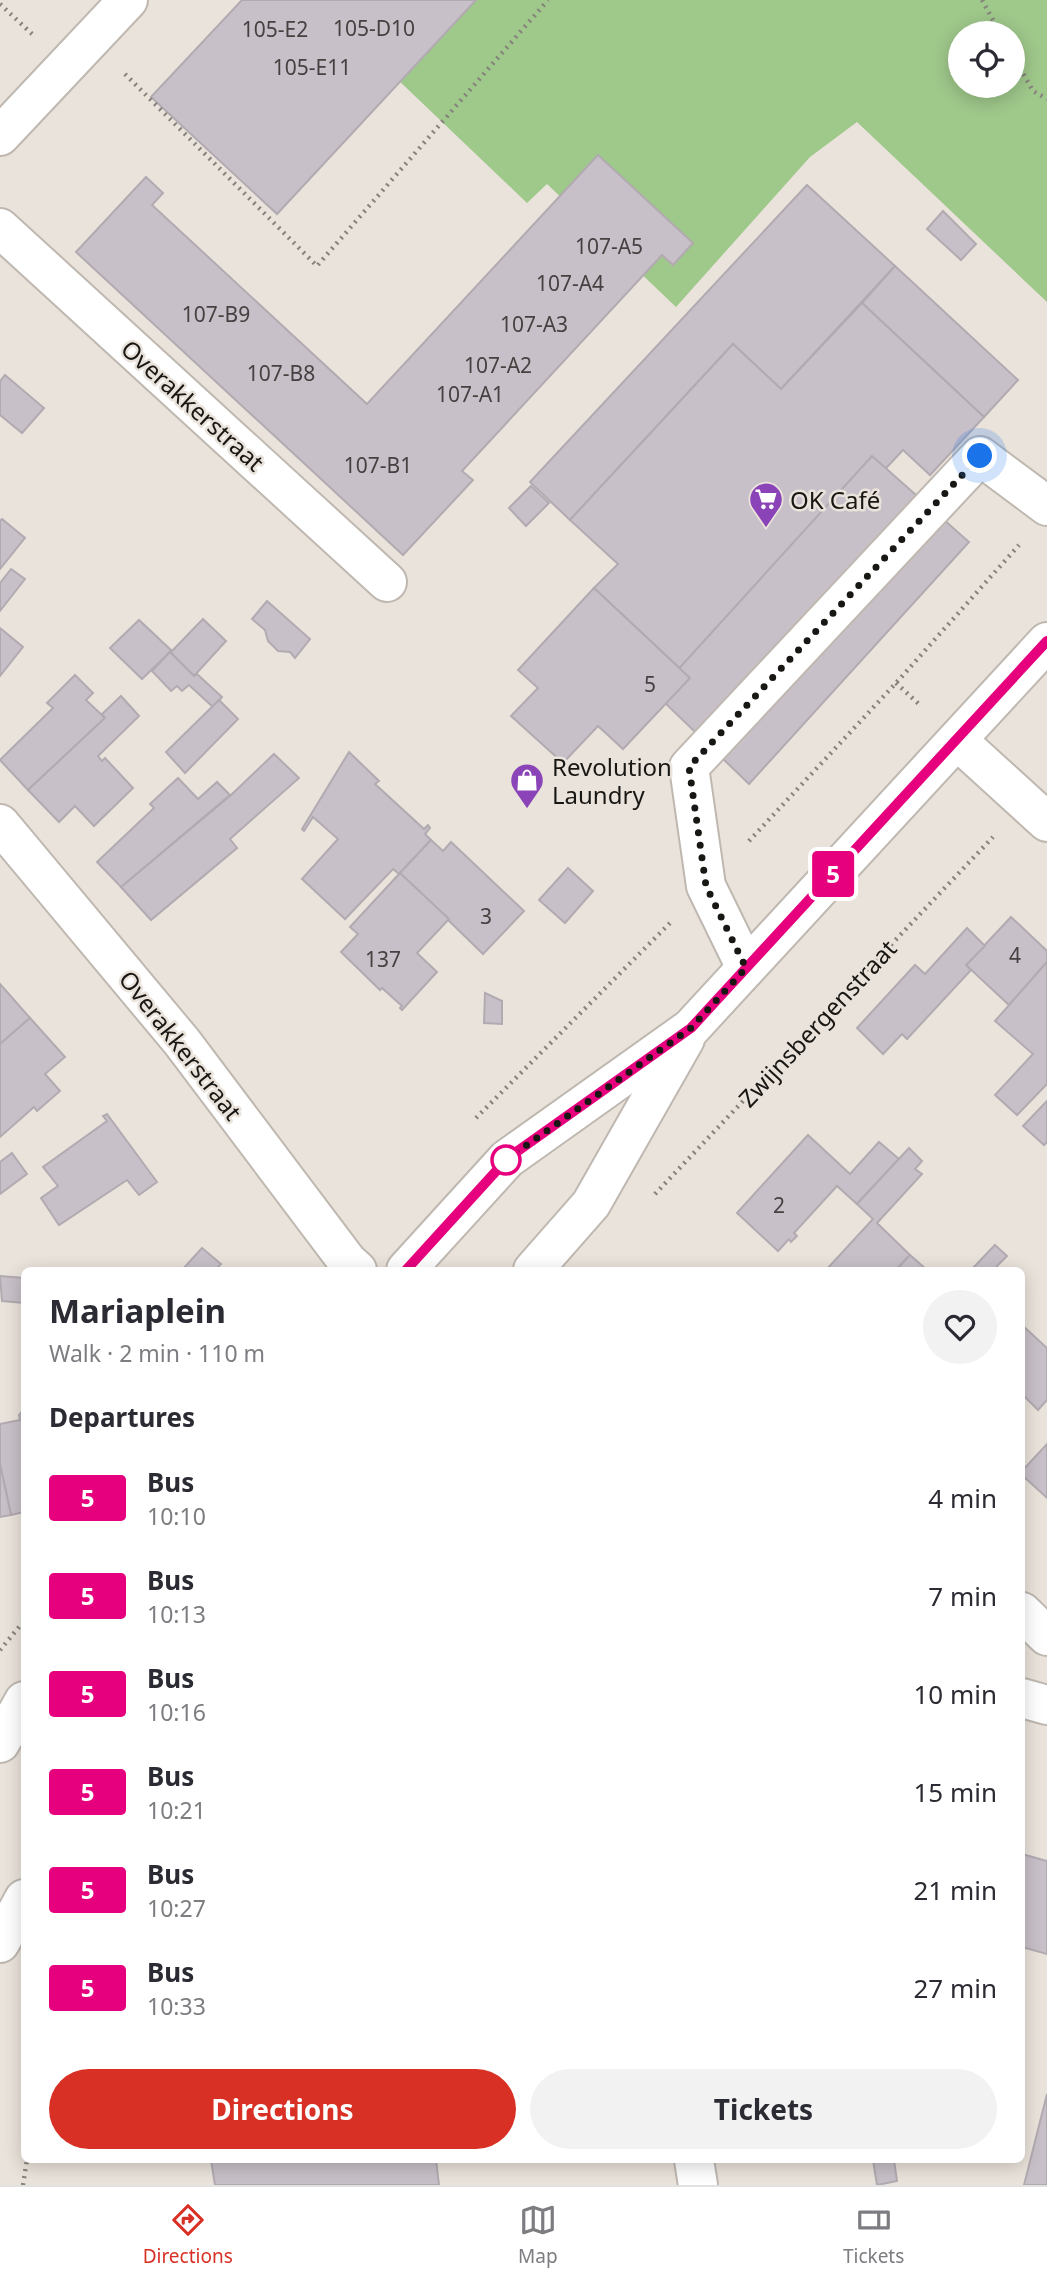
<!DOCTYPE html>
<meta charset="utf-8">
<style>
:root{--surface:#fff;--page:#f2f2f3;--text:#2b2b33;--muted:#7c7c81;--line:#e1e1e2;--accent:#d93025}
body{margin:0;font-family:"Noto Sans",sans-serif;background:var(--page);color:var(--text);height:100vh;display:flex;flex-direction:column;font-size:26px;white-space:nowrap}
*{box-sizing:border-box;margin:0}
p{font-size:23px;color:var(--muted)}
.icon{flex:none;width:38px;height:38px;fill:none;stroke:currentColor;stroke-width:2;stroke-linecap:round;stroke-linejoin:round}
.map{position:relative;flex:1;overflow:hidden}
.sheet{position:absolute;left:21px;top:1267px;width:1004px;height:896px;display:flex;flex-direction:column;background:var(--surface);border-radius:10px;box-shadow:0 4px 18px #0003}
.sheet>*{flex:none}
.badge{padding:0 14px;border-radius:5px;font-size:24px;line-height:46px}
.fabs{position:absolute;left:948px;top:21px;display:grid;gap:14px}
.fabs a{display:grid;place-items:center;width:77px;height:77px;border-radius:50%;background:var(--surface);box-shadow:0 4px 18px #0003;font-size:35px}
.you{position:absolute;width:35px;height:35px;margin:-18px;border:5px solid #fff;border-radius:50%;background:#1a73e8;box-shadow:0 0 0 10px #1a73e833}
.map>.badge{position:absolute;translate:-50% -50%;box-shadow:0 0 0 4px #fff}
h2{padding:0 28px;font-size:26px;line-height:63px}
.round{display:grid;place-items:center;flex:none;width:74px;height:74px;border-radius:37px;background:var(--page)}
.headline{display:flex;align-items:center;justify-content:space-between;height:119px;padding:0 28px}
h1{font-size:33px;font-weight:700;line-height:52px}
.button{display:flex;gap:14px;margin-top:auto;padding:14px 28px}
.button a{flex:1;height:80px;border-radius:42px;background:var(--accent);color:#fff;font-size:28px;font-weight:700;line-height:80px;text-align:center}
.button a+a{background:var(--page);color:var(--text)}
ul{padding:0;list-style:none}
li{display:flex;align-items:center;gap:21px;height:98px;padding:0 28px}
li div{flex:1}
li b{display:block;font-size:26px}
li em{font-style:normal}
li .badge{min-width:77px;font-weight:700;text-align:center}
.dock{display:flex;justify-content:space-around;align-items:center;height:98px;border-top:2px solid var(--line);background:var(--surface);font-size:19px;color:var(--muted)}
.dock a{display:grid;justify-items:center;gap:4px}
.dock .current{color:var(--accent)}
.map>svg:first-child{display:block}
.green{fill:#9fc88b;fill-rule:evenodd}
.building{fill:#c8c0c8;stroke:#b2aab1;stroke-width:2}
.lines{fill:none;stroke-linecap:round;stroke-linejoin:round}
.minor-casing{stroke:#bfb8b1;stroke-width:42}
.path{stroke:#86827c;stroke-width:4.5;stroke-dasharray:2 5;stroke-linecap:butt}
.minor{stroke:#fff;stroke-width:38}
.line-casing{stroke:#fff;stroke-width:16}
.line{stroke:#e6007e;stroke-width:10}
.walk{stroke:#191714;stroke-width:7;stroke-dasharray:0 12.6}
.stop-dot{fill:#fff;stroke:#e6007e;stroke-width:3.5}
.labels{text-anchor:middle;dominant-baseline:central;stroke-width:5;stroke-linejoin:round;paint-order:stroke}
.number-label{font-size:21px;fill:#454141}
.street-label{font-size:24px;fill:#191714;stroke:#eae3db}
.poi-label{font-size:24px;fill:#191714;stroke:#eae3db;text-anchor:start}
</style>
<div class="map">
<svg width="1047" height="2185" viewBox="0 0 1047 2185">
<rect width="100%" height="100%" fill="#eae3db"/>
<path class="green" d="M 436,0 L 1047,0 L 1047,302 L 857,122 L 810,157 L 676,307 L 547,184 L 527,203 L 374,57 ZM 961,33 L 1013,33 L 1013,86 L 961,86 Z"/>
<g class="building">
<polygon points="242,0 476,0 277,214 151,97"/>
<polygon points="598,155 693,243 673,265 662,255 462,471 473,480 403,555 76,252 146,177 163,193 152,205 367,404"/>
<polygon points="807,185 895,266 781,389 733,344 570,520 530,482"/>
<polygon points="943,211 976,244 961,260 927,229"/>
<polygon points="895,266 1018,380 984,417 862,303"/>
<polygon points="862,303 984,417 930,475 903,450 690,678 594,588 618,564 570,520 733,344 781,389"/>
<polygon points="5,375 44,408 22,433 0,415 0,381"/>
<polygon points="872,456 969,542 749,784 661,699 654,696"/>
<polygon points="531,486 549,503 526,526 509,508"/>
<polygon points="2,519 25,538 0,569 0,521"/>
<polygon points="11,569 25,579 0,611 0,583"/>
<polygon points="594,588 690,678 623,749 598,726 563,763 511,716 538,688 518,670"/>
<polygon points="267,601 310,639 295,658 290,652 278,651 268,641 265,630 252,619"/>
<polygon points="203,619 226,641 194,676 170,652 142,679 110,648 139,620 172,651"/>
<polygon points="0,628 23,647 0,676"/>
<polygon points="170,652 194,676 197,674 222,697 213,707 189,685 182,691 177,686 171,691 152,671"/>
<polygon points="75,675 93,693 86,700 105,718 28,790 0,760 53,708 47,703"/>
<polygon points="121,696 139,716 98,756 102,761 105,758 133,788 94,826 75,806 59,822 28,790 105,718 102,714"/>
<polygon points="219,700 238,719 185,773 166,752"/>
<polygon points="349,752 379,781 375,784 424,829 428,825 430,828 425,834 431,840 399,874 393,869 345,919 302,879 338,839 313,817 304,831 302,829"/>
<polygon points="274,754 299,778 230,839 237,848 151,920 121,887 231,795"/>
<polygon points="178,778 198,799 217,782 230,795 121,887 97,862 154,808 150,804"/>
<polygon points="431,840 443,851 451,842 524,911 483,954 400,873"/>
<polygon points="568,868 593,891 565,923 539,900"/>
<polygon points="400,873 449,919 417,953 437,972 402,1010 400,1008 402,1006 382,988 380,990 341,952 358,934 350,927"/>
<polygon points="1011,917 1047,951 1047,962 1009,1005 966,965"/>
<polygon points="967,928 985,946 966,965 971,970 907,1039 902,1034 883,1054 857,1028 915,965 925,974"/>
<polygon points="1047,962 1047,1084 1017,1115 995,1095 1033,1054 995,1021"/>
<polygon points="0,984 30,1018 0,1044"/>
<polygon points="485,993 502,1001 502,1024 484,1023"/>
<polygon points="30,1018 65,1057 45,1074 60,1091 37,1111 34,1107 0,1137 0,1044"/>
<polygon points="1047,1101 1047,1142 1044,1145 1023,1126"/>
<polygon points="107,1114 157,1182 139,1195 127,1180 59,1225 41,1198 58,1186 43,1167 107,1121 103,1116"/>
<polygon points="808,1135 850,1174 879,1142 899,1159 857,1204 837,1186 794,1233 797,1236 791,1242 789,1239 778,1251 737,1213"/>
<polygon points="909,1148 922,1161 915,1169 922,1174 877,1223 910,1255 896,1270 826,1270 873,1219 857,1204"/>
<polygon points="12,1153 27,1174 0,1194 0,1162"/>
<polygon points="995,1245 1007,1256 993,1270 971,1270"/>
<polygon points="202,1248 221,1264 215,1270 182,1270"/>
<polygon points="910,1255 927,1270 896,1270"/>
<polygon points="0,1276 24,1278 24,1303 2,1301"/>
<polygon points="1022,1325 1047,1348 1047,1400 1038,1410 1022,1394"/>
<polygon points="24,1409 24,1512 11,1515 0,1464 0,1424 20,1420 19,1415"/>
<polygon points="1047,1444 1047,1498 1022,1475 1022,1471"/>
<polygon points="0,1464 11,1515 0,1517"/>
<polygon points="1022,1854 1047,1861 1047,1954 1022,1947"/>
<polygon points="1047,2094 1047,2185 1024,2185"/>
<polygon points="202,2160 436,2160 439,2185 215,2185 211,2160"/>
<polygon points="873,2160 894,2160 897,2181 877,2185"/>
</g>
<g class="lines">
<g class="minor-casing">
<g id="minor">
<polyline points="0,136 128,0"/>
<polyline points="0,228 387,582"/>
<polyline points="957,740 1047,822"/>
<polyline points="0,824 182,1042 347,1261 357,1270"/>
<polyline points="746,968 706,886 689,767 980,456 1047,506"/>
<polyline points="406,1270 507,1159 691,1028 1047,642"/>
<polyline points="533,1270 591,1204 685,1039"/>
<polyline points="1022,1612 1047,1636"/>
<polyline points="1022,1698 1047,1705"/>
<polyline points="0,1743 24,1701"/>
<polyline points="0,1943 24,1899"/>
<polyline points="694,2160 698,2185"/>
</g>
</g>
<g class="path">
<polyline points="982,0 1000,33"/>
<polyline points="0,4 32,34"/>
<polyline points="1013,56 1033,91 1047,99"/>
<polyline points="125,74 317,266 548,0"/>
<polyline points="896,683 921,706"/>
<polyline points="749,841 896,683 1019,545"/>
<polyline points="476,1118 670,923"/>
<polyline points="655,1194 993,837"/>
<polyline points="0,1650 24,1621"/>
<polyline points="23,2185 27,2160"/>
</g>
<use href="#minor" class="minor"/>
</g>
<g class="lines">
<g class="line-casing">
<polyline id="line" points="406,1270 508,1158 691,1028 1047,641"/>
</g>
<use href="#line" class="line"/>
<polyline class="walk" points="506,1160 691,1028 746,968 706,886 689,767 980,456"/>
</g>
<defs>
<g id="supermarket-pin" transform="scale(1.75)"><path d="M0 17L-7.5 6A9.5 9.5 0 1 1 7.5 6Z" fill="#8a44b7" stroke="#eae3db"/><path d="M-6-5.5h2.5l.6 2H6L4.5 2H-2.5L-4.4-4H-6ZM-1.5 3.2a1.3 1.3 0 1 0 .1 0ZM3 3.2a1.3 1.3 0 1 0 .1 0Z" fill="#fff"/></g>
<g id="shop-pin" transform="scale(1.75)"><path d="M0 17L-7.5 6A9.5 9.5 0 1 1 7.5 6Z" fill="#8a44b7" stroke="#eae3db"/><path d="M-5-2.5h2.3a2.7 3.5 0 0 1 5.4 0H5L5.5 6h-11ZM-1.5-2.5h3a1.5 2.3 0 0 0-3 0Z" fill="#fff"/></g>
</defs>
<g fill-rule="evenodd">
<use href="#supermarket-pin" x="766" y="499"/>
<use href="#shop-pin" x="527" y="780"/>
</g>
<circle class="stop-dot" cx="506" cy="1160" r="14"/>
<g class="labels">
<g class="number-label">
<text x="374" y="28">105-D10</text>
<text x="275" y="29">105-E2</text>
<text x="312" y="67">105-E11</text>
<text x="609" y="246">107-A5</text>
<text x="570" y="283">107-A4</text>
<text x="216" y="314">107-B9</text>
<text x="534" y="324">107-A3</text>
<text x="498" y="365">107-A2</text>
<text x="281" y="373">107-B8</text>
<text x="470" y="394">107-A1</text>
<text x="378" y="465">107-B1</text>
<text x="650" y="684">5</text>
<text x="486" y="916">3</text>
<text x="1015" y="955">4</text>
<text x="383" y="959">137</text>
<text x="779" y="1205">2</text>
</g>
<g class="street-label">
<text transform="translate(193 405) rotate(42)">Overakkerstraat</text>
<text transform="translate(817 1023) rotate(-47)">Zwijnsbergenstraat</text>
<text transform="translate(181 1045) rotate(52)">Overakkerstraat</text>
</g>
<g class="poi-label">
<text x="790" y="499">OK Café</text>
<text x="552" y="766">Revolution<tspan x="552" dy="28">Laundry</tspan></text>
</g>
</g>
</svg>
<div class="fabs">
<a><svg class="icon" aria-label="locate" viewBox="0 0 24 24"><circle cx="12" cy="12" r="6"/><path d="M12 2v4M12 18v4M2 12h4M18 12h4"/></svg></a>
</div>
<div class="you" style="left:980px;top:456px"></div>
<b class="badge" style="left:833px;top:874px;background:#e6007e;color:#fff">5</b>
<section class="sheet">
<div class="headline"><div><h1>Mariaplein</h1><p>Walk · 2 min · 110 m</p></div><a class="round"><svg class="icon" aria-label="heart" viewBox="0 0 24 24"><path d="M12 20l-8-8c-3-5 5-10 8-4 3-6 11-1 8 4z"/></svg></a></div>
<h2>Departures</h2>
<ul>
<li><span class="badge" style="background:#e6007e;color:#fff">5</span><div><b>Bus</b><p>10:10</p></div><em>4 min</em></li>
<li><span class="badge" style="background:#e6007e;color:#fff">5</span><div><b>Bus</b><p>10:13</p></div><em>7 min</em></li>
<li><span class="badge" style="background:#e6007e;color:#fff">5</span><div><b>Bus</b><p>10:16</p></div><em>10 min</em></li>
<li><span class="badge" style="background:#e6007e;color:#fff">5</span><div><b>Bus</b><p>10:21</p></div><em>15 min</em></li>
<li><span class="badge" style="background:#e6007e;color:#fff">5</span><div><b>Bus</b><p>10:27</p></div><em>21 min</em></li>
<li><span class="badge" style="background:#e6007e;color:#fff">5</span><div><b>Bus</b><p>10:33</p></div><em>27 min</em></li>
</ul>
<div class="button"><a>Directions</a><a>Tickets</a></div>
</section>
</div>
<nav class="dock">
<a class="current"><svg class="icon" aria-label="directions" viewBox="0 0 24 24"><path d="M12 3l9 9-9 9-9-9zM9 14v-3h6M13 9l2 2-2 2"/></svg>Directions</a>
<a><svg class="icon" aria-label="map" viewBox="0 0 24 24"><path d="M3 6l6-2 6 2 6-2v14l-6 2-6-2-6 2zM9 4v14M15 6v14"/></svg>Map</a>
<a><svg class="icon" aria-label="tickets" viewBox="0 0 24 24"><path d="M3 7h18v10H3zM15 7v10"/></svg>Tickets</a>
</nav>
